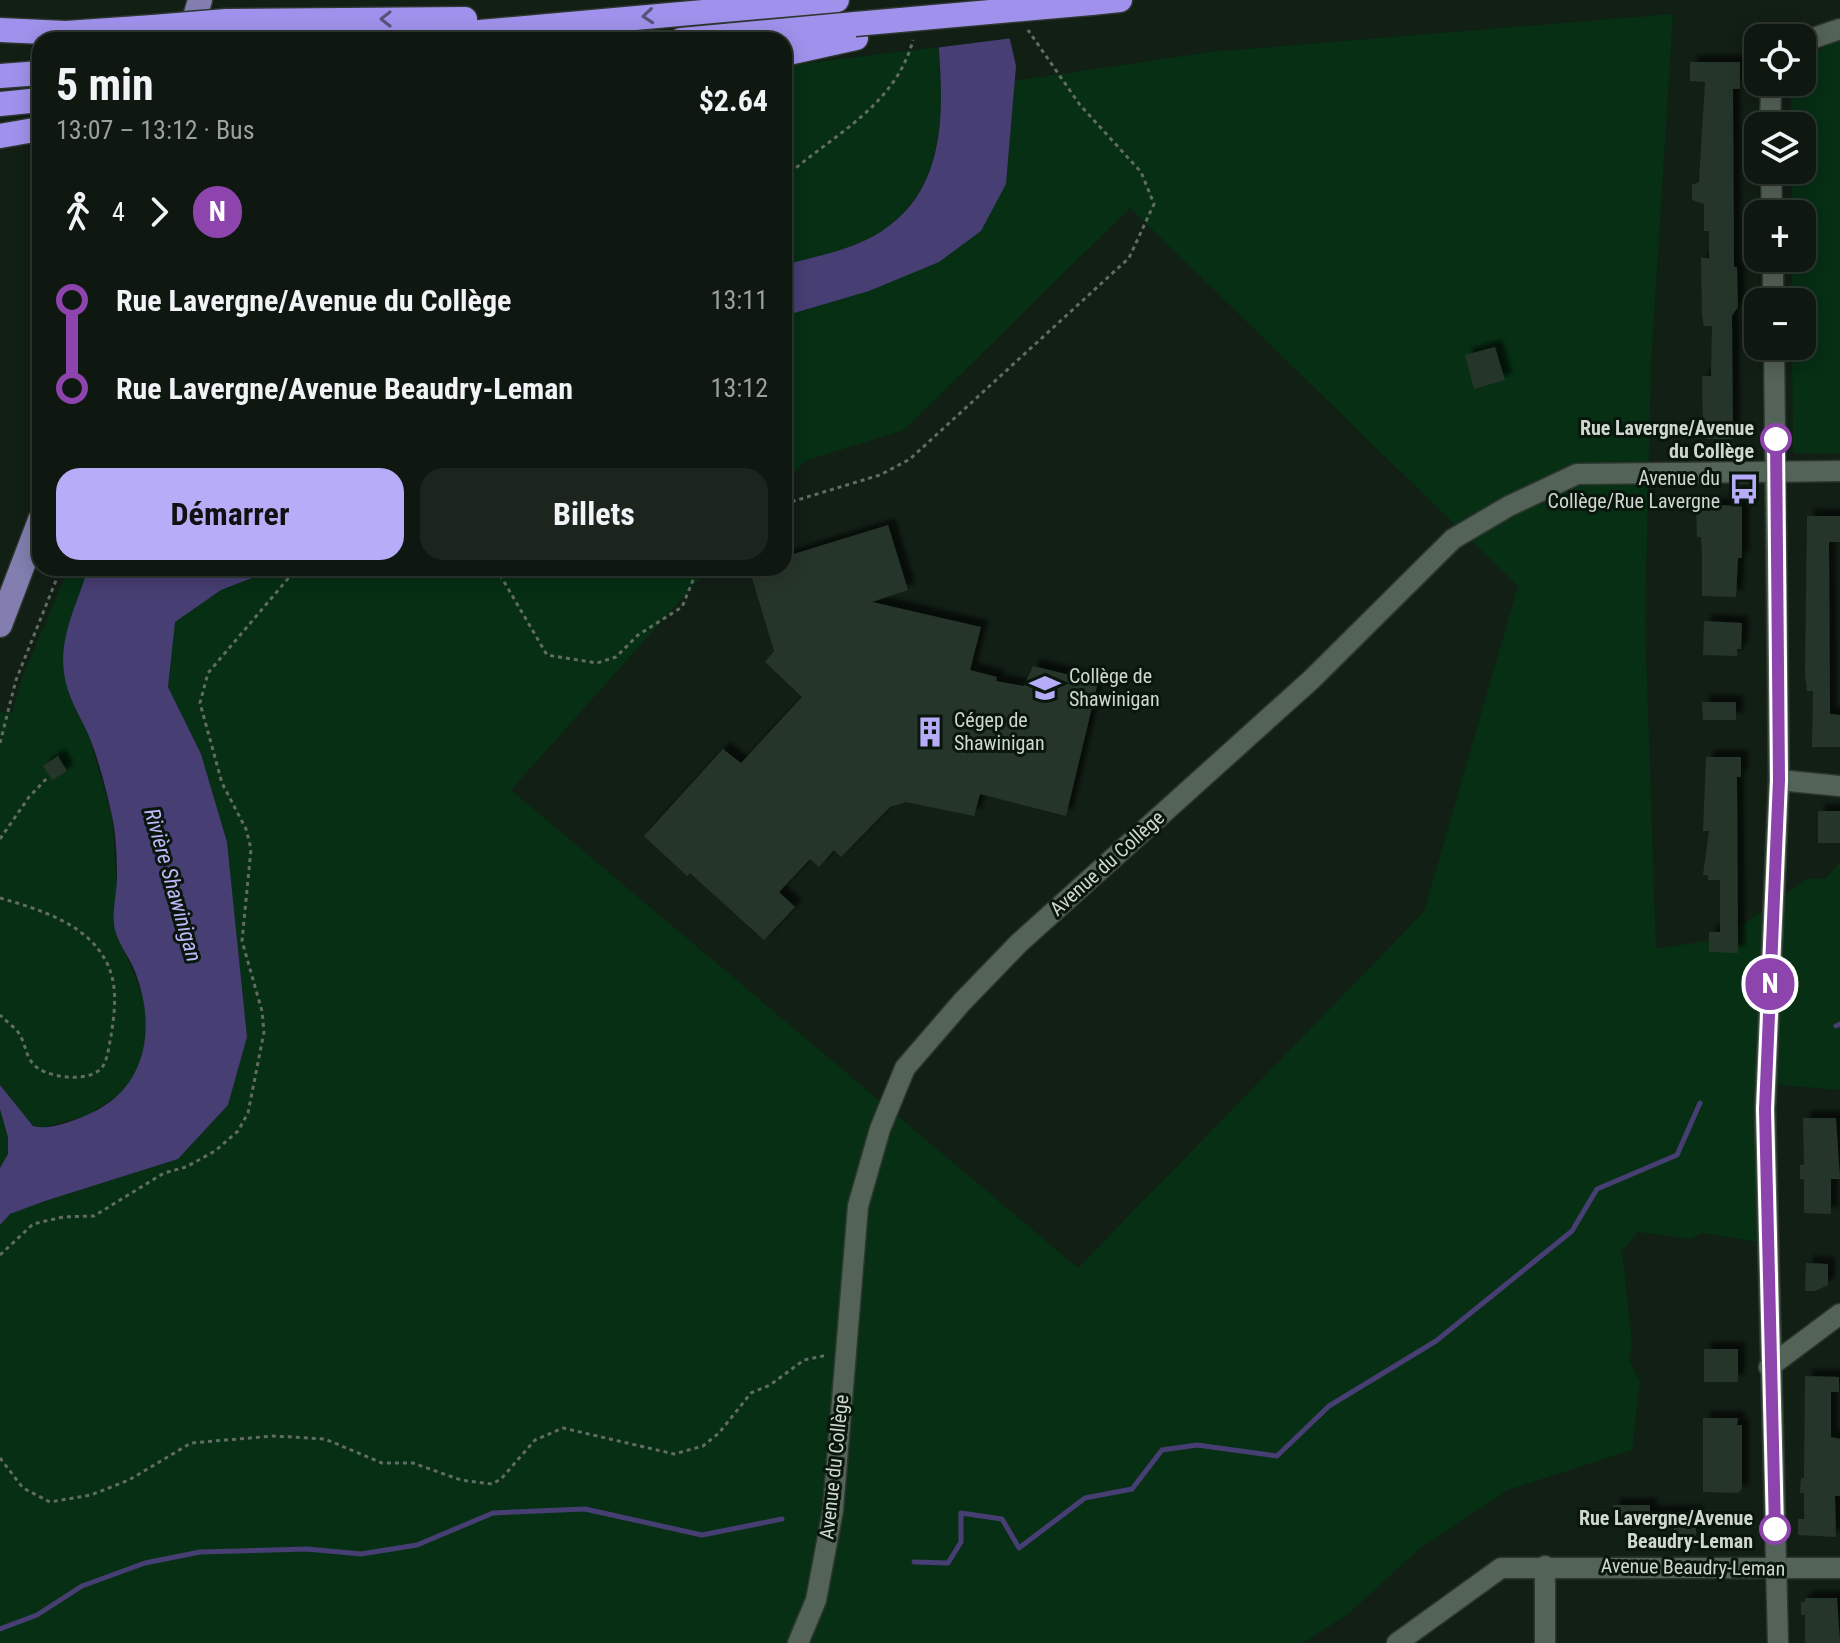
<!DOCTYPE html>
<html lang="fr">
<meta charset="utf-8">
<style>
:root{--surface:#0e1710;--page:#1c241e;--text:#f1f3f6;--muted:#9b9f9f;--line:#2e3630;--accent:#b6acf8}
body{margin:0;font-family:"Roboto Condensed",sans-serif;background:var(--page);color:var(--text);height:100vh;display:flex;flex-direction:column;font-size:30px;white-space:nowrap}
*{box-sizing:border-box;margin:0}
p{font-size:26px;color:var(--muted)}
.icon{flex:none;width:44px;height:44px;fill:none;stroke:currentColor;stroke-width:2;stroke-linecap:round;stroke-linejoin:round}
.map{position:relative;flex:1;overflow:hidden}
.details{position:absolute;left:32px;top:32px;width:760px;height:544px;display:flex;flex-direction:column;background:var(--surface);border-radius:24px;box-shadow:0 4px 20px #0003,0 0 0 2px var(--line)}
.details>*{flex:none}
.badge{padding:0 16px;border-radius:26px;font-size:28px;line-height:52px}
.buttons{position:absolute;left:1744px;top:24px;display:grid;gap:16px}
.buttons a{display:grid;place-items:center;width:72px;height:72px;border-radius:16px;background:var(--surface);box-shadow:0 4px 20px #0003,0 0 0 2px var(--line);font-size:40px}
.map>.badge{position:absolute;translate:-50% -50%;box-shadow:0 0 0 4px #fff}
.legs{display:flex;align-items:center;gap:12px;height:88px;padding:0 24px;font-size:26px}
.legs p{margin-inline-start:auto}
.head{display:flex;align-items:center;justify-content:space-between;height:136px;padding:0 24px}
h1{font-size:44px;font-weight:700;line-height:60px}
.action{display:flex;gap:16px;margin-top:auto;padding:16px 24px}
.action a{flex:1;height:92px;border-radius:24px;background:var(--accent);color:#111;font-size:32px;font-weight:700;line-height:92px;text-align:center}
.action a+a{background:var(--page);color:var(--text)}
ul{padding:0 24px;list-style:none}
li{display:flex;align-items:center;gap:28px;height:88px;font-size:30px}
li i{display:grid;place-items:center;width:12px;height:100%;margin:0 10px;background:currentColor}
li i::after{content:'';width:20px;height:20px;margin:-10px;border:6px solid;border-radius:50%;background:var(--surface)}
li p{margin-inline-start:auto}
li:first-child i{background:linear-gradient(#0000 50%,currentColor 0)}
li:last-child i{background:linear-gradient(currentColor 50%,#0000 0)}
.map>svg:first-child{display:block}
.green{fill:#062f14}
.water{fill:#473e73}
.pier{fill:#121f15}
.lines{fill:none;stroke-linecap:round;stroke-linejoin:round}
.stream{stroke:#473e73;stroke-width:5}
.building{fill:#27352a;filter:url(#shadow)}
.minor-casing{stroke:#2e3630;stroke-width:23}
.major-casing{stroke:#2e3630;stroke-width:27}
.highway-casing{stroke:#2e3630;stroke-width:27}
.path{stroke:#616c64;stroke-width:3;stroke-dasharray:4 4;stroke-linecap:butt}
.minor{stroke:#546357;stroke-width:20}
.major{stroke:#827fb0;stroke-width:24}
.highway{stroke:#a092ec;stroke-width:24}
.highway-bridge-casing{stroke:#2e3630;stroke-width:27;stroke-linecap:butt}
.highway-bridge{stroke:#a092ec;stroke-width:24}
.oneway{stroke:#54547c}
.line-1-casing{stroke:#fff;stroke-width:18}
.line-1{stroke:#8e44ad;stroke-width:12}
.stop-1-dot{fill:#fff;stroke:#8e44ad;stroke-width:4}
.labels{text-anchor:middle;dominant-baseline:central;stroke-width:6;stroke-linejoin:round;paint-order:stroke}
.stop-label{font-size:20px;font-weight:bold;fill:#cfd7d0;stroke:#09160c;text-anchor:end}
.poi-label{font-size:20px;fill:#cfd7d0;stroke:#09160c;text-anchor:start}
.street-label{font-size:20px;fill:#cfd7d0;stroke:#09160c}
.water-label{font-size:22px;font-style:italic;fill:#beb6f9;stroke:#09160c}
</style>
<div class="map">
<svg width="1840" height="1643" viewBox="0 0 1840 1643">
<defs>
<filter id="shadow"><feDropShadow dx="7" dy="-7" stdDeviation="2" flood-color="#0009"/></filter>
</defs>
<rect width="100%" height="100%" fill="#121f15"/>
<g class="green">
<polygon points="1673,14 1651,364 1645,621 1656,949 1724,938 1806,879 1826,878 1840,862 1840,1090 1770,1084 1771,1244 1702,1233 1691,1239 1638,1232 1622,1251 1632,1344 1629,1360 1640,1382 1632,1450 1508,1490 1418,1550 1348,1614 1303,1643 0,1643 0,1225 10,1214 45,1201 178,1159 228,1105 247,1037 227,842 201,754 168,687 174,622 221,590 278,568 709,568 511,790 1078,1268 1424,912 1518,586 1130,208 904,430 805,461 784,484 784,316 869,291 1006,184 1015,81 1210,52"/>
<polygon points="1829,42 1840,42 1840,453 1793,453 1792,346 1802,346 1802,302 1792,302 1792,258 1802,258 1802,214 1792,214 1791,170 1802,170 1802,126 1791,126 1791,95 1797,82 1802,82 1804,64"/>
<path d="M 938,47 C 945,113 944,190 882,231 C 854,250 817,256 784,265 L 784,66 Z"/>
<polygon points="69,568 88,568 82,589 68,692 89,736 112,817 121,943 145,1001 148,1030 138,1069 131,1081 118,1097 83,1117 41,1128 33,1126 0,1085 0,712 12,713 22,678"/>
<path d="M 0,1109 C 7,1127 15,1153 0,1168 Z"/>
</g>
<g class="water">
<path d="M 935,0 L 1001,0 L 1016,66 L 1006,184 L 981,231 L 939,262 L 869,291 L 784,316 L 784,265 C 817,256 853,250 882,231 C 960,180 940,78 935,0 Z"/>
<path d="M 88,568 L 278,568 L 221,590 L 175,622 L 168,687 L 201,754 L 227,842 L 247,1037 L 228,1105 L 178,1159 L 45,1201 L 10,1214 L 0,1225 L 0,1168 L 8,1154 L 8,1137 L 0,1109 L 0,1085 L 33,1126 C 50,1131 76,1120 91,1113 C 147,1088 156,1027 136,974 C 131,959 119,946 115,930 C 111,914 117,893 117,876 C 117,857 116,834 112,816 C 106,789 99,760 88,734 C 79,714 67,696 64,673 C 59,635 78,603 88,568 Z"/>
</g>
<polygon class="pier" points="931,0 1005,0 1013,38 934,48"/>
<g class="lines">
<g class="stream">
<polyline points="1836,1026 1840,1024"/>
<polyline points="914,1562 948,1563 961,1542 961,1513 1002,1519 1019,1548 1085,1498 1132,1489 1162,1450 1197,1445 1277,1456 1329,1406 1436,1341 1572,1231 1597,1189 1677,1155 1700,1103"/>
<polyline points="0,1629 37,1615 82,1586 145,1563 200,1552 307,1549 361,1554 417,1545 493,1513 585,1509 702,1535 782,1519"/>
</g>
</g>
<g class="building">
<polygon points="1690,62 1740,62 1740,89 1733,89 1734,267 1737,267 1738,307 1732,316 1733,439 1706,439 1703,432 1702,376 1711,376 1712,326 1704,326 1702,316 1701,258 1709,258 1709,231 1704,231 1704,204 1692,200 1692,185 1699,182 1705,82 1690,81"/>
<polygon points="1495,347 1505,380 1474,389 1465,355"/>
<polygon points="1696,504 1742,506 1742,558 1738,558 1736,597 1702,596 1702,555 1701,537 1697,537"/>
<polygon points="1807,516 1840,516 1840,542 1829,542 1830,714 1840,715 1840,747 1812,747 1813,691 1807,691 1805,675"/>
<polygon points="888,525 908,590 872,602 981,627 970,670 997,677 996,681 1024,686 1033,666 1098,682 1066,816 980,794 974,816 906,802 890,807 841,857 834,850 819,867 810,859 779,892 795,907 764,940 690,873 687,876 644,836 723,749 741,763 802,697 765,662 774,651 749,568 784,568 784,557"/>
<polygon points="1704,621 1742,623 1741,649 1737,649 1737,656 1703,655"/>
<polygon points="1702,702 1736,702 1736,720 1703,720"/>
<polygon points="58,756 67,771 52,780 43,766"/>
<polygon points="1706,757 1741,757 1741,777 1737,777 1738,953 1709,952 1709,932 1720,932 1720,880 1708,880 1708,875 1703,875 1709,831 1703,831"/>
<rect x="1818" y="811" width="22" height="32"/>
<polygon points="1803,1118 1836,1118 1840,1179 1831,1179 1831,1214 1804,1213 1804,1179 1800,1179 1800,1165 1804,1165"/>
<polygon points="1806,1263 1828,1264 1828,1285 1815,1291 1805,1291"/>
<rect x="1704" y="1349" width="34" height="33"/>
<polygon points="1805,1376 1839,1377 1839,1392 1831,1392 1831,1437 1840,1439 1840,1496 1835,1496 1836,1537 1798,1535 1798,1519 1804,1519 1804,1493 1800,1493 1801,1478 1804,1478"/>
<polygon points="1703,1418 1738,1418 1737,1425 1742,1425 1742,1489 1738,1493 1703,1492"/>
<polygon points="1613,1505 1650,1505 1650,1513 1696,1512 1696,1536 1674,1536 1674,1526 1613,1528"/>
<polygon points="1805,1598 1837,1598 1840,1643 1805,1643 1805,1615 1801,1615 1801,1602 1805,1602"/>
</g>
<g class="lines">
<g class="minor-casing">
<g id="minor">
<polyline points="1802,42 1840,29"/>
<polyline points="1770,126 1771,90 1775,82"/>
<polyline points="1771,170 1772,214"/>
<polyline points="1773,258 1773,302"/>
<polyline points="1774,346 1779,780 1765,1109 1778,1643"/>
<polyline points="1779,780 1840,786"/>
<polyline points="1769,1367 1840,1314"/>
<polyline points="798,1643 816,1600 833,1510 858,1206 880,1129 905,1068 962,1002 1019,943 1312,679 1453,539 1509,506 1577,474 1840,471"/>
<polyline points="1397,1643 1501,1568 1840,1568"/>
<polyline points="1545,1643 1545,1566"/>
</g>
</g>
<g class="major-casing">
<g id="major">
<polyline points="188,40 200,0"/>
<polyline points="0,625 40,520"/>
</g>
</g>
<g class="highway-casing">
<g id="highway">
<polyline points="1091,3 1120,0"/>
<polyline points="226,21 465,19"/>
<polyline points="0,30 66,33 153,27"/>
<polyline points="390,40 837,0"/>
<polyline points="681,40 855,24"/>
<polyline points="784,54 856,38"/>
<polyline points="0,76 40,73"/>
<polyline points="0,104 40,100"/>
<polyline points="0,136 40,129"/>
</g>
</g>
<g class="path">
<path d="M 784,178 C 832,135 895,107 913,40"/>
<polyline points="784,504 880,475 910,459 1129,258 1154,204 1141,172 1080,105 1028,30"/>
<polyline points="496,568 547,655 597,663 616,657 638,635 682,607 698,568"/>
<polyline points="0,743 16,680 61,568"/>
<polyline points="0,839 29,797 49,776"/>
<path d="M 0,898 C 31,907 65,917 89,939 C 119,968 117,998 111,1036 C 109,1045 108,1058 103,1066 C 92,1083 54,1078 39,1069 C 25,1060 27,1045 18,1032 C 13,1026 6,1021 0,1015"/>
<polyline points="0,1255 33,1224 63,1217 94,1216 164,1173 186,1167 215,1151 238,1131 248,1113 264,1032 262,1011 242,941 251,849 246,829 222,783 200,703 208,673 297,568"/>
<polyline points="0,1458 23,1488 50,1502 91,1495 129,1480 191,1443 273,1436 325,1439 382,1463 413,1463 461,1480 492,1484 501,1479 535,1440 563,1428 674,1454 703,1446 719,1433 751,1393 770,1385 804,1360 828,1355"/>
</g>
<use href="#minor" class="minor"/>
<use href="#major" class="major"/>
<use href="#highway" class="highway"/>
<g class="highway-bridge-casing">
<g id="highway-bridge">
<polyline points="855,24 1091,3"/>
<polyline points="153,27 226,21"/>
</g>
</g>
<use href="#highway-bridge" class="highway-bridge"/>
</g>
<defs><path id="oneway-chevron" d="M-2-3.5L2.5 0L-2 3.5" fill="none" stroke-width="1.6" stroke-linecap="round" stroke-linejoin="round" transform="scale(2)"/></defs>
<g class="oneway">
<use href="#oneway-chevron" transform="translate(648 16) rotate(175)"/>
<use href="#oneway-chevron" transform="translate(386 19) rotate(-180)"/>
</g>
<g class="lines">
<g class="line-1-casing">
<polyline id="line-1" points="1775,1529 1765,1109 1779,780 1776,439"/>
</g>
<use href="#line-1" class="line-1"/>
</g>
<defs>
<g id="bus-bare" transform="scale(2.4)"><path d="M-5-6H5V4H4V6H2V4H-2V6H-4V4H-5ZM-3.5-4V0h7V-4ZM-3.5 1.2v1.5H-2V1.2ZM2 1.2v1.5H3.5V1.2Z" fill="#b6acf8" stroke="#09160c" stroke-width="2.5" paint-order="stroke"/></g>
<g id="university-bare" transform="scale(2.4)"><path d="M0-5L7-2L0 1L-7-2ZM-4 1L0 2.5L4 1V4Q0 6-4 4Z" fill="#b6acf8" stroke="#09160c" stroke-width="2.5" paint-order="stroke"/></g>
<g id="building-bare" transform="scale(2.4)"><path d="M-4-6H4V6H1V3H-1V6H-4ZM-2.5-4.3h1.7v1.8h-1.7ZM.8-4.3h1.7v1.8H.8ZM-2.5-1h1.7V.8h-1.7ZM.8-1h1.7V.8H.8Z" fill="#b6acf8" stroke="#09160c" stroke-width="2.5" paint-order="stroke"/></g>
</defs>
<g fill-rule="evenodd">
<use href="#bus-bare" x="1744" y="489"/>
<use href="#university-bare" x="1045" y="688"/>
<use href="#building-bare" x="930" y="732"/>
</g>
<g class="stop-1-dot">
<circle cx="1776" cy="439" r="14"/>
<circle cx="1775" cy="1529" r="14"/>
</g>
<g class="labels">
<g class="stop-label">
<text x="1754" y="428">Rue Lavergne/Avenue<tspan x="1754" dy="23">du Collège</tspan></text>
<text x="1753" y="1518">Rue Lavergne/Avenue<tspan x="1753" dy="23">Beaudry-Leman</tspan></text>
</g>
<g class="poi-label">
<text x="1720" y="478" text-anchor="end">Avenue du<tspan x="1720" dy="23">Collège/Rue Lavergne</tspan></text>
<text x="1069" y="676">Collège de<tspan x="1069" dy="23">Shawinigan</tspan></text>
<text x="954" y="720">Cégep de<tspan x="954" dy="23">Shawinigan</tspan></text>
</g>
<g class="street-label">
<text transform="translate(1107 863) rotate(-42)">Avenue du Collège</text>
<text transform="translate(834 1467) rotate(-84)">Avenue du Collège</text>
<text transform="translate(1693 1567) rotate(1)">Avenue Beaudry-Leman</text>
</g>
<g class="water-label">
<text transform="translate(173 885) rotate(74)">Rivière Shawinigan</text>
</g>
</g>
</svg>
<div class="buttons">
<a><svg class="icon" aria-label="locate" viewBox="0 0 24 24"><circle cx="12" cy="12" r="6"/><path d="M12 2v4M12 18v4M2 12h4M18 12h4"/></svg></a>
<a><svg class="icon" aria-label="layers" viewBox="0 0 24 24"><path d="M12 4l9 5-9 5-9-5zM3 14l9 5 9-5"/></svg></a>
<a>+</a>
<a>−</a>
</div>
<b class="badge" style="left:1770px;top:984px;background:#8e44ad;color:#fff">N</b>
<section class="details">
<div class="head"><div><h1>5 min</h1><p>13:07 – 13:12 · Bus</p></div><b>$2.64</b></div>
<div class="legs"><svg class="icon" aria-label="walk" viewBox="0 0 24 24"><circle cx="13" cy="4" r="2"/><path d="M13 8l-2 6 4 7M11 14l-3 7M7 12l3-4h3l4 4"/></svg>4<svg class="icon" aria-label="forward" viewBox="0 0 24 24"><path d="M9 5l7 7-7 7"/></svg><b class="badge" style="background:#8e44ad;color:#fff">N</b></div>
<ul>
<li><i style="color:#8e44ad"></i><b>Rue Lavergne/Avenue du Collège</b><p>13:11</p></li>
<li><i style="color:#8e44ad"></i><b>Rue Lavergne/Avenue Beaudry-Leman</b><p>13:12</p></li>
</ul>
<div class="action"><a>Démarrer</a><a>Billets</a></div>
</section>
</div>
